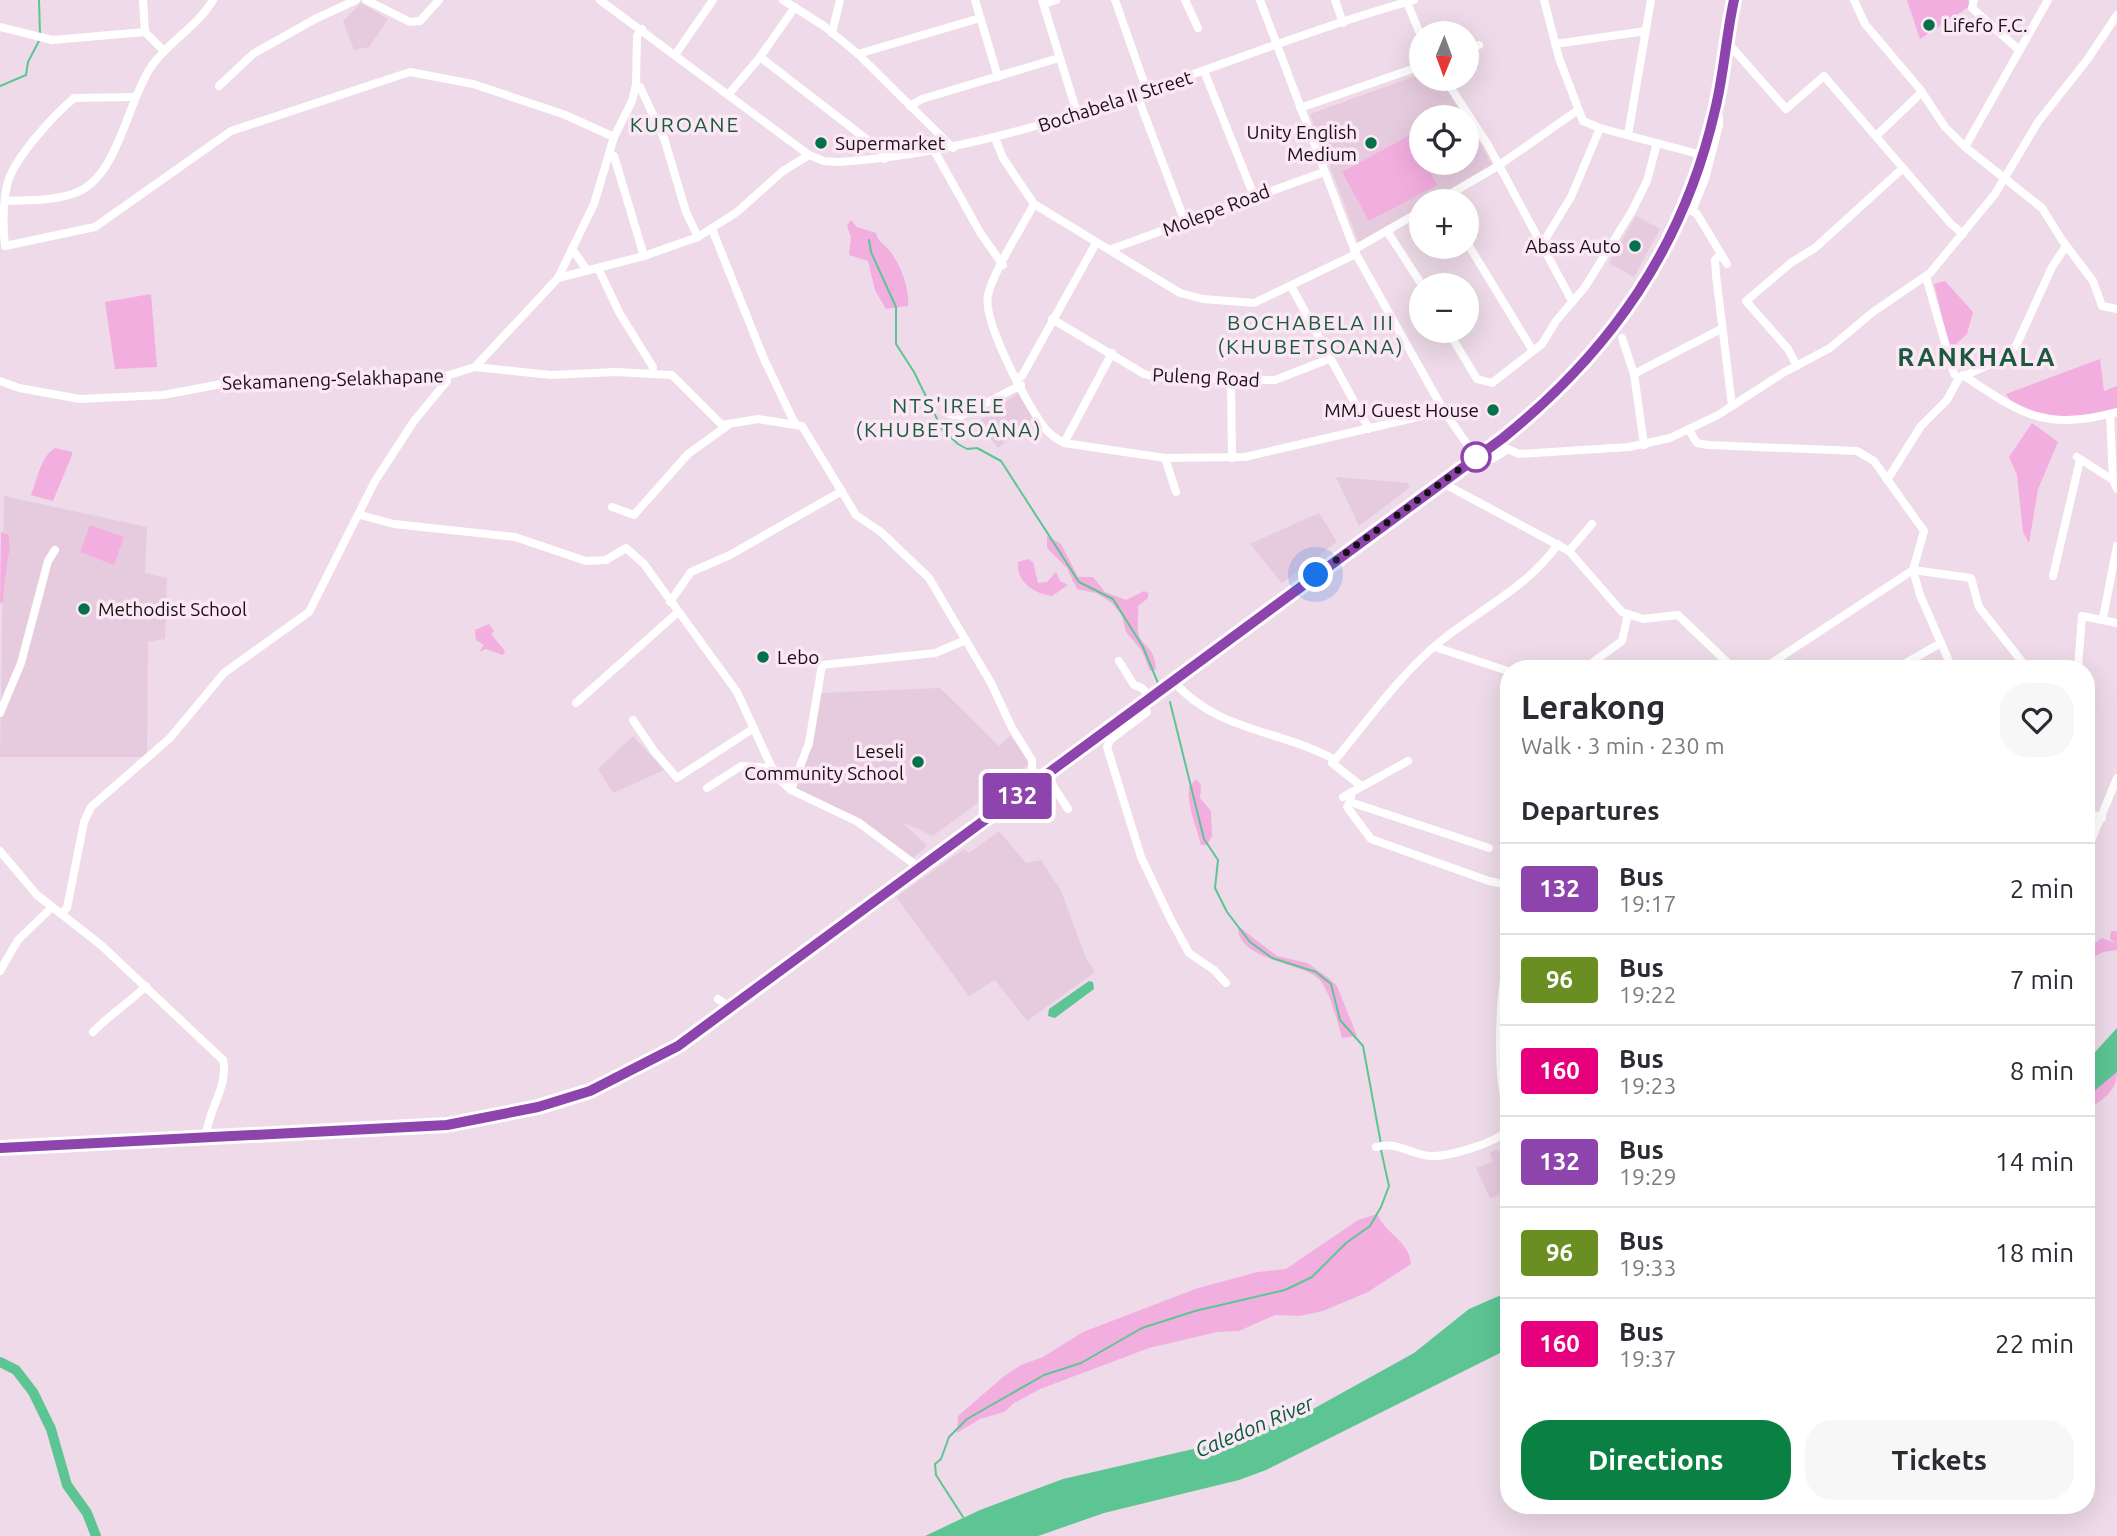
<!DOCTYPE html>
<meta charset="utf-8">
<style>
:root{--surface:#fff;--page:#f7f7f7;--text:#2b2b33;--muted:#7c7c81;--line:#e1e1e2;--accent:#0b8043}
body{margin:0;font-family:Ubuntu,sans-serif;background:var(--page);color:var(--text);height:100vh;display:flex;flex-direction:column;font-size:26px;white-space:nowrap}
*{box-sizing:border-box;margin:0}
p{font-size:23px;color:var(--muted)}
.icon{flex:none;width:38px;height:38px;fill:none;stroke:currentColor;stroke-width:2;stroke-linecap:round;stroke-linejoin:round}
.map{position:relative;flex:1;overflow:hidden}
.sheet{position:absolute;left:1500px;top:660px;width:595px;height:854px;display:flex;flex-direction:column;background:var(--surface);border-radius:28px;box-shadow:0 7px 28px #0002}
.sheet>*{flex:none}
.badge{padding:0 14px;border-radius:5px;font-size:24px;line-height:46px}
.needle{width:46px;rotate:181deg}
.fabs{position:absolute;left:1409px;top:21px;display:grid;gap:14px}
.fabs a{display:grid;place-items:center;width:70px;height:70px;border-radius:50%;background:var(--surface);box-shadow:0 7px 28px #0002;font-size:35px}
.you{position:absolute;width:35px;height:35px;margin:-18px;border:5px solid #fff;border-radius:50%;background:#1a73e8;box-shadow:0 0 0 10px #1a73e833}
.map>.badge{position:absolute;translate:-50% -50%;box-shadow:0 0 0 4px #fff}
h2{padding:0 21px;font-size:26px;line-height:63px}
.round{display:grid;place-items:center;flex:none;width:74px;height:74px;border-radius:28px;background:var(--page)}
.head{display:flex;align-items:center;justify-content:space-between;height:119px;padding:0 21px}
h1{font-size:33px;font-weight:600;line-height:52px}
.button{display:flex;gap:14px;margin-top:auto;padding:14px 21px}
.button a{flex:1;height:80px;border-radius:28px;background:var(--accent);color:#fff;font-size:28px;font-weight:600;line-height:80px;text-align:center}
.button a+a{background:var(--page);color:var(--text)}
ul{padding:0;list-style:none}
li{display:flex;align-items:center;gap:21px;height:91px;padding:0 21px;border-top:2px solid var(--line)}
li div{flex:1}
li b{display:block;font-size:26px}
li em{font-style:normal}
li .badge{min-width:77px;font-weight:700;text-align:center}
.map>svg:first-child{display:block}
.built{fill:#e6cbde}
.green{fill:#f3aee0}
.water{fill:#5dc593}
.lines{fill:none;stroke-linecap:round;stroke-linejoin:round}
.stream{stroke:#5dc593;stroke-width:2}
.river{stroke:#5dc593;stroke-width:10}
.minor{stroke:#fff;stroke-width:8}
.major{stroke:#fff;stroke-width:10}
.line-casing{stroke:#fff;stroke-width:16}
.line{stroke:#8e44ad;stroke-width:10}
.walk{stroke:#171015;stroke-width:7;stroke-dasharray:0 12.6}
.poi-dot{fill:#03714a;stroke:#fce7f5;stroke-width:2.5}
.stop-dot{fill:#fff;stroke:#8e44ad;stroke-width:3.5}
.labels{text-anchor:middle;dominant-baseline:central;stroke-width:7;stroke-linejoin:round;paint-order:stroke}
.poi-label{font-size:19px;fill:#171015;stroke:#fce7f5;text-anchor:start}
.street-label{font-size:19px;fill:#171015;stroke:#fce7f5}
.neighbourhood-label{font-size:21px;letter-spacing:2px;fill:#1b5a3e;stroke:#fce7f5}
.water-label{font-size:21px;font-style:italic;fill:#065c3b;stroke:#fce7f5}
.district-label{font-size:26px;font-weight:bold;letter-spacing:2px;fill:#1b5a3e;stroke:#fce7f5}
</style>
<div class="map">
<svg width="2117" height="1536" viewBox="0 0 2117 1536">
<rect width="100%" height="100%" fill="#eedae8"/>
<g class="built">
<polygon points="361,3 388,19 369,47 354,50 343,21"/>
<polygon points="1421,74 1421,79 1441,79 1465,117 1421,117 1421,163 1466,163 1467,119 1492,165 1430,201 1421,201 1421,207 1359,243 1310,114"/>
<polygon points="1636,216 1660,229 1634,277 1609,263"/>
<polygon points="1019,392 1033,418 998,448 978,422"/>
<polygon points="1336,477 1407,483 1410,487 1359,526"/>
<polygon points="4,496 147,527 145,573 167,578 165,639 148,642 147,757 0,757"/>
<polygon points="1319,513 1337,542 1282,583 1250,544"/>
<polygon points="940,688 999,746 1010,736 1031,763 933,836 902,822 927,846 913,858 867,824 796,788 812,742 820,693"/>
<polygon points="633,736 664,770 613,793 598,769"/>
<polygon points="999,831 1026,863 1041,860 1061,891 1086,958 1095,972 1027,1021 995,980 969,996 896,897 964,849 969,853"/>
<polygon points="1497,1149 1508,1160 1508,1192 1490,1198 1476,1168 1493,1162 1490,1153"/>
</g>
<g class="green">
<polygon points="1907,0 1968,0 1970,6 1920,39"/>
<polygon points="1410,135 1421,156 1421,163 1425,163 1437,185 1369,221 1342,172"/>
<path d="M 851,220 L 857,227 L 876,233 C 878,242 883,243 889,250 C 900,263 910,289 908,306 L 886,309 L 875,290 L 868,261 L 849,255 L 851,237 L 847,226 Z"/>
<polygon points="1945,281 1973,312 1967,334 1950,349 1934,284"/>
<polygon points="151,294 157,367 115,369 105,302"/>
<path d="M 2100,359 L 2104,391 L 2117,386 L 2117,408 C 2103,411 2087,417 2073,417 C 2055,418 2014,411 2006,394 Z"/>
<polygon points="2032,423 2058,442 2038,489 2029,543 2023,532 2017,475 2009,457"/>
<path d="M 55,448 L 72,452 L 72,455 L 53,501 L 31,495 C 37,480 41,456 55,448 Z"/>
<polygon points="90,525 124,537 114,565 80,552"/>
<path d="M 1,532 L 9,535 C 8,542 11,546 9,552 C 6,569 4,585 3,602 L 0,603 Z"/>
<path d="M 1047,536 L 1061,544 L 1078,577 L 1093,577 L 1105,592 L 1126,600 L 1144,591 L 1148,593 L 1148,598 L 1138,606 C 1139,615 1136,627 1139,635 C 1142,646 1155,647 1156,669 L 1150,671 L 1142,651 L 1126,632 L 1122,616 L 1112,603 L 1096,593 L 1077,589 L 1067,568 L 1047,548 Z"/>
<path d="M 1028,559 L 1033,562 L 1038,583 L 1047,582 L 1056,572 L 1060,581 L 1068,585 L 1052,596 C 1034,594 1016,581 1018,562 Z"/>
<polygon points="489,624 494,631 491,634 505,651 503,655 486,649 479,652 484,645 476,640 475,630"/>
<path d="M 1196,779 L 1201,785 L 1200,798 L 1211,811 L 1212,836 L 1207,845 L 1201,845 C 1196,824 1187,808 1189,787 Z"/>
<path d="M 1238,926 L 1277,956 L 1307,963 L 1330,979 L 1337,986 L 1357,1036 L 1342,1038 C 1338,1023 1329,989 1319,979 C 1301,962 1236,960 1238,926 Z"/>
<polygon points="2111,931 2117,931 2117,950 2103,952 2090,959 2092,980 2086,986 2086,947 2091,944 2094,951 2095,943 2102,938 2115,943 2110,939"/>
<path d="M 2117,1072 C 2117,1092 2102,1100 2087,1110 L 2086,1117 L 2086,1098 Z"/>
<path d="M 1377,1214 C 1386,1234 1410,1242 1411,1264 L 1368,1292 L 1323,1311 L 1299,1316 L 1275,1315 L 1239,1331 L 1217,1332 L 1149,1348 L 1040,1389 L 1014,1403 L 1004,1412 L 980,1419 L 957,1433 L 958,1416 L 1003,1377 L 1021,1365 L 1043,1357 L 1083,1332 L 1198,1288 L 1258,1272 L 1286,1269 L 1358,1220 Z"/>
</g>
<g class="water">
<polygon points="1089,981 1093,982 1094,989 1055,1018 1048,1016 1049,1009"/>
<polygon points="2117,1028 2117,1072 2086,1098 2086,1062"/>
<polygon points="1508,1292 1508,1347 1504,1351 1266,1470 1239,1480 1104,1513 1038,1536 925,1536 980,1510 1063,1479 1202,1447 1304,1414 1414,1353 1469,1309"/>
</g>
<g class="lines">
<g class="stream">
<polyline points="39,0 40,34"/>
<polyline points="0,86 26,75 28,62 40,39"/>
<polyline points="869,240 871,252 896,307 896,344 914,372 942,429 958,444 967,449 977,448 1001,461 1079,582 1113,599 1143,647 1158,683"/>
<polyline points="1170,702 1204,839 1218,860 1215,888 1227,912 1250,942 1272,958 1316,972 1331,984 1340,1020 1363,1046 1381,1144"/>
<polyline points="963,1517 936,1475 935,1464 941,1459 949,1437 967,1419 1044,1375 1081,1363 1142,1328 1195,1311 1285,1290 1312,1277 1346,1243 1370,1226 1381,1207 1389,1186 1381,1150"/>
</g>
<polyline class="river" points="0,1362 16,1370 33,1392 51,1429 67,1485 87,1513 96,1536"/>
<g class="minor">
<polyline points="143,0 145,32"/>
<polyline points="366,0 410,22 420,21 439,0"/>
<path d="M 600,0 L 809,155 L 824,161 L 839,162 C 1041,149 1221,54 1414,0"/>
<polyline points="783,0 824,26 858,54 953,148"/>
<polyline points="975,0 998,77"/>
<polyline points="1042,0 1078,116"/>
<polyline points="1115,0 1147,91"/>
<polyline points="1185,0 1198,28"/>
<polyline points="1260,0 1356,254 1444,411 1476,457"/>
<polyline points="1335,0 1343,23"/>
<polyline points="1406,0 1421,36"/>
<polyline points="1544,0 1559,58 1583,121 1600,128 1702,155"/>
<polyline points="1854,0 1865,24 1919,88 1945,127 1965,147 2042,208 2062,240 2093,281 2102,306 2117,309"/>
<polyline points="1974,0 1972,8 2019,50"/>
<polyline points="1044,4 1056,0"/>
<polyline points="0,27 52,40 145,32 163,50"/>
<polyline points="832,33 840,0"/>
<polyline points="1728,43 1786,109 1824,76 1951,224 1963,234"/>
<polyline points="1555,44 1646,31"/>
<polyline points="1466,49 1479,45"/>
<polyline points="858,54 980,18"/>
<polyline points="675,55 713,0"/>
<polyline points="760,57 883,152 884,159"/>
<polyline points="1204,71 1254,196"/>
<polyline points="1445,79 1488,145 1572,301"/>
<polyline points="636,85 640,87 664,138 686,212 698,237"/>
<polyline points="219,86 253,54 315,19 356,0"/>
<polyline points="728,95 760,57 795,7"/>
<polyline points="1137,95 1185,222"/>
<path d="M 133,97 L 74,98 C 53,116 13,159 7,185 C 3,204 3,227 5,246 L 95,227 L 231,131 L 410,72 L 473,84 L 563,114 L 614,137"/>
<polyline points="910,106 922,99 1059,58"/>
<polyline points="1300,108 1421,66"/>
<polyline points="1715,111 1719,117 1719,125 1705,179 1692,211 1697,214 1727,264"/>
<polyline points="1628,135 1651,0"/>
<polyline points="1876,136 1922,92"/>
<polyline points="995,138 1003,158 1034,204 1180,293 1203,299 1254,303 1356,254"/>
<polyline points="1965,147 2048,0"/>
<polyline points="935,152 981,234 1003,265"/>
<polyline points="611,155 614,156 644,256"/>
<path d="M 6,201 C 28,200 54,201 75,193 C 118,178 127,102 151,67 C 168,42 198,26 213,0"/>
<polyline points="1438,201 1498,166 1578,110"/>
<path d="M 1034,204 C 1021,229 994,270 988,295 C 982,320 1027,405 1044,427 C 1049,434 1056,439 1064,443 L 1165,458 L 1245,457 L 1444,411"/>
<polyline points="712,229 764,359 795,424"/>
<polyline points="1387,231 1422,285"/>
<polyline points="1466,241 1533,351"/>
<polyline points="1541,246 1571,197 1600,128"/>
<polyline points="572,249 587,270"/>
<polyline points="1355,249 1421,211"/>
<polyline points="1109,250 1324,172"/>
<polyline points="1721,254 1715,260 1716,275 1732,406"/>
<polyline points="598,268 620,314 653,367 652,373"/>
<polyline points="1926,277 1954,374 1959,378"/>
<polyline points="558,278 594,204 614,137 632,101 636,85 637,36 642,29"/>
<polyline points="1291,286 1369,429"/>
<polyline points="1052,319 1144,374 1155,377 1275,380 1329,359"/>
<polyline points="1448,331 1477,379 1492,383 1542,344 1556,321 1585,287 1632,211 1647,181 1657,143"/>
<polyline points="1622,338 1634,374 1644,445"/>
<polyline points="1797,366 1788,349 1746,301 1792,262 1815,248 1903,168"/>
<polyline points="475,367 558,278 644,256 698,237 737,212 783,171 809,155"/>
<polyline points="1634,374 1721,329"/>
<path d="M 1963,375 C 2023,415 2044,431 2117,412"/>
<polyline points="1017,378 1022,376 1096,243"/>
<polyline points="1231,380 1232,458"/>
<polyline points="0,381 19,388 80,399 163,395 232,382 446,376 475,367 551,375 615,372 672,375 722,425 758,419 802,426 856,515 881,532 929,578 991,683 1012,728 1032,760 1032,771 1039,779"/>
<polyline points="950,414 961,416 1021,385"/>
<polyline points="2110,414 2113,480 2117,489"/>
<polyline points="1689,430 1697,443 1708,445 1857,451 1874,461 1924,531 1913,570 1920,595 1952,668"/>
<polyline points="1064,443 1112,353"/>
<polyline points="2077,457 2113,480"/>
<polyline points="1165,458 1176,492"/>
<polyline points="1492,459 1508,449 1519,454 1629,447 1670,438 1718,415 1783,373 1830,348 1873,312 1930,273 1995,194 2038,122 2087,60 2117,15"/>
<polyline points="1887,480 1921,426 1947,400 1959,378 1999,360 2016,346 2052,267 2066,246"/>
<polyline points="1441,482 1569,551 1622,612 1643,619 1678,615 1733,668"/>
<polyline points="612,507 634,515 688,454 727,426"/>
<polyline points="360,515 394,524 515,537 586,561 606,560 626,548 644,564 737,692 772,768 782,782 791,790 858,822 921,869"/>
<polyline points="1569,551 1592,524"/>
<polyline points="2053,576 2080,460"/>
<polyline points="670,602 691,572 730,555 842,491"/>
<polyline points="2103,618 2117,546"/>
<polyline points="1435,647 1508,671"/>
<polyline points="1119,661 1134,685 1142,688 1152,699"/>
<polyline points="1585,668 1622,641 1628,614"/>
<polyline points="1764,668 1913,570 1971,578 1979,607 2027,668"/>
<polyline points="1897,668 1941,643"/>
<polyline points="2078,668 2082,616 2117,623"/>
<path d="M 1174,682 C 1220,733 1277,728 1335,760 C 1369,719 1400,674 1442,640 C 1481,609 1529,586 1558,544"/>
<polyline points="576,703 677,613"/>
<polyline points="1144,704 1147,712 1110,740 1107,747 1141,857 1171,920 1189,953 1214,970 1226,983"/>
<polyline points="0,713 21,663 48,561 55,550"/>
<polyline points="633,720 654,751 677,778 754,728"/>
<polyline points="1334,760 1332,763 1360,785"/>
<polyline points="1046,775 1068,809"/>
<polyline points="707,788 741,766 772,768"/>
<polyline points="791,790 809,743 822,665 935,653 966,640"/>
<polyline points="1352,792 1350,802 1489,848"/>
<polyline points="1343,797 1408,761"/>
<polyline points="1350,802 1347,807 1371,839 1489,881 1508,885"/>
<polyline points="2086,812 2102,818"/>
<path d="M 0,851 L 37,895 L 101,945 L 223,1060 C 229,1086 207,1111 206,1137"/>
<polyline points="2086,853 2117,778"/>
<polyline points="61,913 67,908 84,822 91,807 170,738 224,673 309,612 375,481 414,421 447,381 446,376"/>
<path d="M 1508,960 C 1499,993 1496,1079 1508,1110"/>
<polyline points="0,971 18,940 52,907"/>
<polyline points="718,999 731,1008"/>
<path d="M 93,1032 C 110,1014 129,1003 146,986"/>
<path d="M 1376,1147 C 1398,1141 1409,1154 1430,1156 C 1450,1157 1493,1143 1508,1131"/>
</g>
<path class="major" d="M 0,1148 L 447,1125 L 538,1107 L 590,1091 L 678,1046 L 1503,438 C 1611,351 1684,246 1715,110 C 1724,74 1726,36 1734,0"/>
</g>
<g class="lines">
<g class="line-casing">
<path id="line" d="M 0,1148 L 447,1125 L 538,1107 L 590,1091 L 678,1046 L 1503,438 C 1611,351 1684,246 1715,110 C 1724,74 1726,36 1734,0"/>
</g>
<use href="#line" class="line"/>
<polyline class="walk" points="1316,575 1476,457"/>
</g>
<g class="poi-dot">
<circle cx="1929" cy="25" r="7"/>
<circle cx="821" cy="143" r="7"/>
<circle cx="1371" cy="143" r="7"/>
<circle cx="1635" cy="246" r="7"/>
<circle cx="1493" cy="410" r="7"/>
<circle cx="84" cy="609" r="7"/>
<circle cx="763" cy="657" r="7"/>
<circle cx="918" cy="762" r="7"/>
</g>
<circle class="stop-dot" cx="1476" cy="457" r="14"/>
<g class="labels">
<g class="poi-label">
<text x="1943" y="25">Lifefo F.C.</text>
<text x="1357" y="132" text-anchor="end">Unity English<tspan x="1357" dy="22">Medium</tspan></text>
<text x="835" y="143">Supermarket</text>
<text x="1621" y="246" text-anchor="end">Abass Auto</text>
<text x="1479" y="410" text-anchor="end">MMJ Guest House</text>
<text x="98" y="609">Methodist School</text>
<text x="777" y="657">Lebo</text>
<text x="904" y="751" text-anchor="end">Leseli<tspan x="904" dy="22">Community School</tspan></text>
</g>
<g class="street-label">
<text transform="translate(1115 101) rotate(-18)">Bochabela II Street</text>
<text transform="translate(1216 210) rotate(-21)">Molepe Road</text>
<text transform="translate(1206 377) rotate(3)">Puleng Road</text>
<text transform="translate(333 379) rotate(-2)">Sekamaneng-Selakhapane</text>
</g>
<g class="neighbourhood-label">
<text x="685" y="124">KUROANE</text>
<text x="1311" y="322">BOCHABELA III<tspan x="1311" dy="24">(KHUBETSOANA)</tspan></text>
<text x="949" y="405">NTS'IRELE<tspan x="949" dy="24">(KHUBETSOANA)</tspan></text>
</g>
<g class="water-label">
<text transform="translate(1254 1426) rotate(-23)">Caledon River</text>
</g>
<g class="district-label">
<text x="1977" y="356">RANKHALA</text>
</g>
</g>
</svg>
<div class="fabs">
<a><svg class="needle" viewBox="-14 -14 28 28"><path d="M0-13l5 13h-10z" fill="#e53935"/><path d="M0 13l5-13h-10z" fill="#7c7c81"/></svg></a>
<a><svg class="icon" aria-label="locate" viewBox="0 0 24 24"><circle cx="12" cy="12" r="6"/><path d="M12 2v4M12 18v4M2 12h4M18 12h4"/></svg></a>
<a>+</a>
<a>−</a>
</div>
<div class="you" style="left:1316px;top:575px"></div>
<b class="badge" style="left:1017px;top:796px;background:#8e44ad;color:#fff">132</b>
<section class="sheet">
<div class="head"><div><h1>Lerakong</h1><p>Walk · 3 min · 230 m</p></div><a class="round"><svg class="icon" aria-label="heart" viewBox="0 0 24 24"><path d="M12 20l-8-8c-3-5 5-10 8-4 3-6 11-1 8 4z"/></svg></a></div>
<h2>Departures</h2>
<ul>
<li><span class="badge" style="background:#8e44ad;color:#fff">132</span><div><b>Bus</b><p>19:17</p></div><em>2 min</em></li>
<li><span class="badge" style="background:#6b8e23;color:#fff">96</span><div><b>Bus</b><p>19:22</p></div><em>7 min</em></li>
<li><span class="badge" style="background:#e6007e;color:#fff">160</span><div><b>Bus</b><p>19:23</p></div><em>8 min</em></li>
<li><span class="badge" style="background:#8e44ad;color:#fff">132</span><div><b>Bus</b><p>19:29</p></div><em>14 min</em></li>
<li><span class="badge" style="background:#6b8e23;color:#fff">96</span><div><b>Bus</b><p>19:33</p></div><em>18 min</em></li>
<li><span class="badge" style="background:#e6007e;color:#fff">160</span><div><b>Bus</b><p>19:37</p></div><em>22 min</em></li>
</ul>
<div class="button"><a>Directions</a><a>Tickets</a></div>
</section>
</div>
